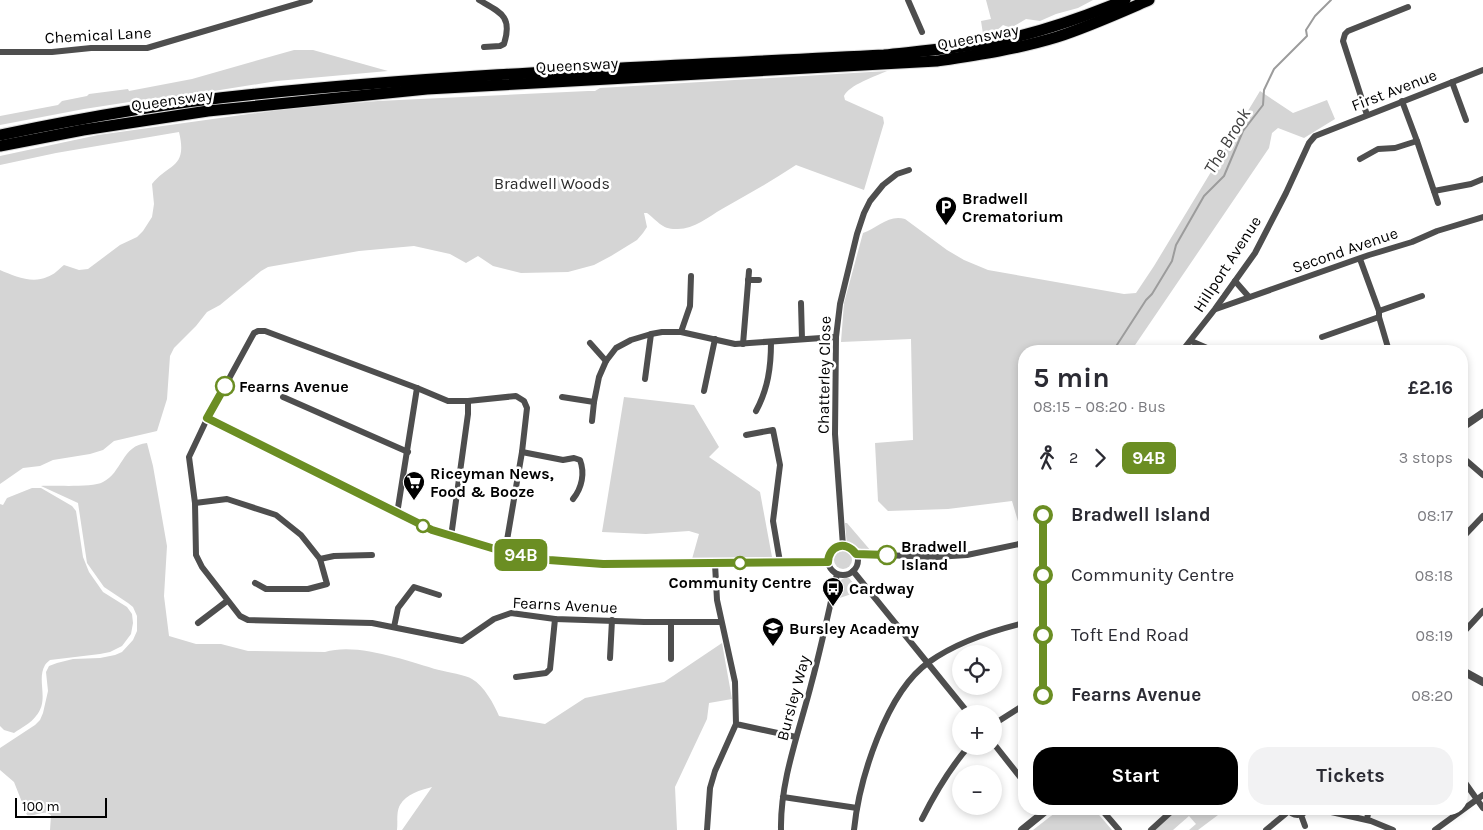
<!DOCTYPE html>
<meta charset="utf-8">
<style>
:root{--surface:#fff;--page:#f2f2f3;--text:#2b2b33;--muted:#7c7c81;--accent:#000}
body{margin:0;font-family:Karla,sans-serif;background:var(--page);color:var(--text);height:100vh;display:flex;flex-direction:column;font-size:19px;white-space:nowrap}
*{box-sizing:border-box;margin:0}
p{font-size:16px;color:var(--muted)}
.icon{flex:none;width:28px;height:28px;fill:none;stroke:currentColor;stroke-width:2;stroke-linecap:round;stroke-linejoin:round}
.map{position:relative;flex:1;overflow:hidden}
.details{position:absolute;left:1018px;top:345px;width:450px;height:470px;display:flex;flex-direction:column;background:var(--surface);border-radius:20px;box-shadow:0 2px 8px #0003}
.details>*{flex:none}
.badge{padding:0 10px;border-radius:8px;font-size:18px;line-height:32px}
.controls{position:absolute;left:952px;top:645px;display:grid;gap:10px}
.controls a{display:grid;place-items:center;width:50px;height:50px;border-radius:50%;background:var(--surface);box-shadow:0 2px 8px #0003;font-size:25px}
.scale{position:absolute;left:15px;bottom:12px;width:92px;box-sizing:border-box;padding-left:5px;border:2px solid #000;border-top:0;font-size:14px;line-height:18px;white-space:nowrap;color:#000;-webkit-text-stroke:4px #fff;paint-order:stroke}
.map>.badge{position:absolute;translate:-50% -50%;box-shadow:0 0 0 2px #fff}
.legs{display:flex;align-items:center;gap:8px;height:55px;padding:0 15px;font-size:16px}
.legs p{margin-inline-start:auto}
.overview{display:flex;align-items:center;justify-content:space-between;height:85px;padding:0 15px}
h1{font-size:28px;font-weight:700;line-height:38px}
.primary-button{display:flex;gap:10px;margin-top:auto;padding:10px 15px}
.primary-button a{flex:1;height:58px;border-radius:20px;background:var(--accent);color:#fff;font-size:20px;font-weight:700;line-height:58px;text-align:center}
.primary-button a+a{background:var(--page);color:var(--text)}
ul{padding:0 15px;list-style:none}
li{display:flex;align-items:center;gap:18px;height:60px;font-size:19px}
li i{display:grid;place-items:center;width:8px;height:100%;margin:0 6px;background:currentColor}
li i::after{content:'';width:12px;height:12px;margin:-6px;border:4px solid;border-radius:50%;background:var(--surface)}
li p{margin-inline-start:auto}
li:first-child i{background:linear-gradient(#0000 50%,currentColor 0)}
li:last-child i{background:linear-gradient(currentColor 50%,#0000 0)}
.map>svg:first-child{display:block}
.green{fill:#d5d5d5}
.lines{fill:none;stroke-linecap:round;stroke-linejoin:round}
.stream{stroke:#9c9c9c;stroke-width:2}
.trunk-casing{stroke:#dbdbdb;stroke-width:13}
.minor{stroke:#4e4e4e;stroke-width:6}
.tertiary{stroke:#4e4e4e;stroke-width:8}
.trunk{stroke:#000;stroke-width:11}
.line-1-casing{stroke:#fff;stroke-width:11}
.line-1{stroke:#6b8e23;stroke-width:8}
.stop-1-dot{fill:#fff;stroke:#6b8e23;stroke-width:2.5}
.labels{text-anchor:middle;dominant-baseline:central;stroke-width:5;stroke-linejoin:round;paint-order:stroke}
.street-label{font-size:16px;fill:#000;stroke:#fff}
.park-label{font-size:16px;fill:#2c2c2c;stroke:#fff}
.poi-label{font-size:16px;font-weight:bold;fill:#000;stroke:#fff;text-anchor:start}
.stop-label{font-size:16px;font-weight:bold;fill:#000;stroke:#fff;text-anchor:start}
.water-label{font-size:18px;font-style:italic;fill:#3d3d3d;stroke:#fff}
</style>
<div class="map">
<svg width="1483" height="830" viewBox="0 0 1483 830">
<rect width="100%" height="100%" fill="#fff"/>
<g class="green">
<polygon points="986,0 1093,0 1078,8 1056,14 1040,21 1026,19 1011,28 1003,25 992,35 983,34 981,21 991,19"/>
<polygon points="294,50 313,50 388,71 277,81 176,97 155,98 84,109 0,125 0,116 58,105 62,101 87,96 89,94 128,89 129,91 192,79"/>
<path d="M 887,71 C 876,76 849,85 844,96 L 845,100 L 883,117 L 884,123 L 864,190 L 796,165 C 772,181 747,195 722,209 C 708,217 693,230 676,229 C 661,229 658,221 647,213 L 644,213 L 647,227 L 643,233 L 637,240 L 611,256 L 594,265 L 568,272 L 521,273 L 493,266 L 478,256 L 466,263 L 450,254 L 414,246 L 359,251 L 268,267 L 261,271 L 220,305 L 207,312 L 196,326 L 174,348 L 170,356 L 167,399 L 157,431 L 114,441 L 103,450 L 90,454 L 53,460 L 40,466 L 23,468 L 0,484 L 0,270 C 14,276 32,284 47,277 C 54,275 59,269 64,265 L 79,270 L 88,269 L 120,245 L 137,237 L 143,231 L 152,217 L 154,204 L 152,184 C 168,163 188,169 179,132 L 56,153 L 0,165 L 0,156 L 98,135 L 293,108 L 378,101 L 588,91 L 595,91 L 600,88 Z"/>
<path d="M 1260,91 L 1293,113 L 1327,100 L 1335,119 L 1304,138 L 1278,128 L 1272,133 L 1269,148 L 1131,351 L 1024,351 L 1024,535 L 1022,535 L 1012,501 L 948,509 L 888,511 L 878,501 L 875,443 L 913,440 L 911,339 L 841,342 L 844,303 L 863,233 C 877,228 889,214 905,219 L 947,250 L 964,260 L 988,270 L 1124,294 L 1136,293 L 1154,266 Z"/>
<polygon points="624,397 694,405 719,447 709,457 760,492 772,557 711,559 692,559 699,534 689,531 646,534 602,532"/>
<path d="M 147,443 L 153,466 L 167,546 L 164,596 L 169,636 L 196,644 L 221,644 L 248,651 L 325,652 C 357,642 407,661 439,670 C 447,672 466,675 472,679 C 484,686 494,704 499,716 L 545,724 L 585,698 L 664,682 L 722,643 L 732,699 L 709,703 L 707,719 L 675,787 L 677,830 L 402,830 L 432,787 C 421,790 406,794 400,805 C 396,812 398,822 397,830 L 50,830 L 51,815 C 43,809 36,817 27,815 L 14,782 L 0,770 L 0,748 L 35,725 L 40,720 L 43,713 L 48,691 L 46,672 L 49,666 L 57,663 L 73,659 L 100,658 L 115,655 L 122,652 L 133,640 L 137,631 L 137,616 L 133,607 L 128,603 L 104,587 L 87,563 L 78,503 L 41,486 C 55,485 92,488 103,482 C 122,473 122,445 147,443 Z"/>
<path d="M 32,488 L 41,488 L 72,506 L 76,511 L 83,557 L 89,572 L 103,592 L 127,607 L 132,614 L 133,623 L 131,634 L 122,646 L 110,652 L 100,654 L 50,660 C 48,662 46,663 45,665 C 36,681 50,700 36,716 C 31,723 21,728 14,733 L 4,730 L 0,726 L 0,504 L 3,505 L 7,498 Z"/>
<polygon points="845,523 847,523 871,551 847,546"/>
<circle cx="843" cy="560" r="9"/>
<polygon points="846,577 849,578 860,591 834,600 839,581"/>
<polygon points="1060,809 1094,809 1112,830 1033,830"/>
<polygon points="1178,809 1226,809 1198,830 1189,830 1196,824 1189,816 1173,830 1155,830"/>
</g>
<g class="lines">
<polyline class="stream" points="1113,351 1146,300 1152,294 1172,261 1176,245 1204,196 1224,176 1243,131 1263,105 1264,90 1274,69 1307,36 1306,30 1315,16 1331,0"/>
<g class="trunk-casing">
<g id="trunk">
<path d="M 0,135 C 82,118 164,103 247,95 C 459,73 672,66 884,55 C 922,51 960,48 998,41 C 1042,32 1084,17 1125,0"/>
<path d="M 0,146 L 83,130 L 208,111 L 427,89 L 937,61 C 977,55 1018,49 1057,37 C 1088,27 1119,13 1149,0"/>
</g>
</g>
<g class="minor">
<path d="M 479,0 C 500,12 513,16 504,44 L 500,46 L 484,47"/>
<polyline points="908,0 922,32"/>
<polyline points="0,52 52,52 91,48 147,48 310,0"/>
<polyline points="1452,82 1466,120"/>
<polyline points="1367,115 1343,41 1345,34 1348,31 1408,7"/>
<polyline points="1417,141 1438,203"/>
<polyline points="1360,159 1378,149 1395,148 1417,141 1402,101"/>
<polyline points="1434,191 1471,184 1483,179"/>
<polyline points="748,280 759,280"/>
<polyline points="1235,281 1249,297"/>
<polyline points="801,303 802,339"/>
<polyline points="1216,309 1369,255 1412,242 1437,231 1483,217"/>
<polyline points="1379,311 1422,296"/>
<polyline points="1379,317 1389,351"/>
<polyline points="681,332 690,306 691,276"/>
<polyline points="1322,337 1379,317 1379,311 1360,259"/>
<polyline points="1191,341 1214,351"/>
<polyline points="590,343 606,361"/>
<polyline points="743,344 749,271"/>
<polyline points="1182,351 1215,309 1255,253 1286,193 1309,143 1315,136 1483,70"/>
<polyline points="1426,351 1433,349"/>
<polyline points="645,379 651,334"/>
<polyline points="704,391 715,339"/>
<polyline points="283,397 408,452"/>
<polyline points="562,397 594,402"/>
<path d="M 756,411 C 768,389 771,367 771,342"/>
<polyline points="207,419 432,531 505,552 549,560 603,564 828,562"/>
<polyline points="592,421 594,402 599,377 606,361 616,348 631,340 651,334 662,332 681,332 735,344 836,337"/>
<polyline points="746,435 773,430 780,465 773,521 780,562"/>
<path d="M 522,452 L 563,460 L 574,458 L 580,460 C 585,473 582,488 573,499"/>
<polyline points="1461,456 1483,475"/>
<polyline points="195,503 227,499 276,515 301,535 320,559 327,584 308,589 266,589 255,583"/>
<polyline points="397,514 417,388"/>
<polyline points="1465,535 1483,516"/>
<polyline points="451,537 468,414 468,401"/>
<circle cx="843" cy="560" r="15"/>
<polyline points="843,546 835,434 836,337 840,304 857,234 864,213 870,201 883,185 897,174 909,170"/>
<polyline points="505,552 522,452 527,408 524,401 516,396 468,401 448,401 417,388 265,331 258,331 254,333 207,419 189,457 195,503 196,555 202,567 240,616 248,620 372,623 462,641 494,619 511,613 555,619 644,622 721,622"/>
<polyline points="856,554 936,557 967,555 1024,543"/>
<polyline points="320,559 334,556 372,555"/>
<polyline points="715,564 717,600 735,682 736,724 796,737"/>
<polyline points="853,571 969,714"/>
<polyline points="198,623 227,601"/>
<polyline points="394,627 398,608 414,587 439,595"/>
<polyline points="1461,635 1483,611"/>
<polyline points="610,658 612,620"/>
<polyline points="671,659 671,622"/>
<polyline points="516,677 546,673 550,669 555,619"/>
<polyline points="994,724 1024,705"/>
<polyline points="994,744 1024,782"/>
<polyline points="1461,777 1483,808"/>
<polyline points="783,797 857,808"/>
<polyline points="1101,809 1119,830"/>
<path d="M 1287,809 C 1293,817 1302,817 1308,809"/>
<polyline points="1318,809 1371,821 1393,830"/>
<polyline points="1301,815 1305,826"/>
<path d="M 922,819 C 935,793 950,768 969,746"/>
<polyline points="1367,819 1369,809"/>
<polyline points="707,830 710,788 715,771 736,724"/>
<path d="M 781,830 C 780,781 799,732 811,685 C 821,648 829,611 837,574"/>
<path d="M 854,830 C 859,780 886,692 929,662 C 957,642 991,631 1024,623"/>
<polyline points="1151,830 1174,809"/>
<polyline points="1266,830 1289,811"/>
<polyline points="1435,830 1483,795"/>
</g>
<g class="tertiary">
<polyline points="1461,428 1483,413"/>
<polyline points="1461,670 1483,682"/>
<polyline points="1022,830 1048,809"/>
</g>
<use href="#trunk" class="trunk"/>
</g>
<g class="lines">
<g class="line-1-casing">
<path id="line-1" d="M 225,386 L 207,418 L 432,530 L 505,552 L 549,560 L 603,564 L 828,562 C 829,545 846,540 856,554 L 887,555"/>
</g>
<use href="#line-1" class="line-1"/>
</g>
<defs>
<g id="parking-pin" transform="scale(1.125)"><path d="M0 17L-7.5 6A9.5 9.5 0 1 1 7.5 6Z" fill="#000" stroke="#fff"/><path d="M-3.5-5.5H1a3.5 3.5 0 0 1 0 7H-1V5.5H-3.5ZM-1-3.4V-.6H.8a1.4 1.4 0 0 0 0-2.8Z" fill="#fff"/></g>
<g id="supermarket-pin" transform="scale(1.125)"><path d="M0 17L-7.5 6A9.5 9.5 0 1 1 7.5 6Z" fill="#000" stroke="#fff"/><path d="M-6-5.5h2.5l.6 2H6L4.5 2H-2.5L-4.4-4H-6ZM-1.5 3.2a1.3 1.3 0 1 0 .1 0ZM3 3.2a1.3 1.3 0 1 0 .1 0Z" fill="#fff"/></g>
<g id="bus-pin" transform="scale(1.125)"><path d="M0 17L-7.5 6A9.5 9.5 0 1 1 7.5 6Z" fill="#000" stroke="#fff"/><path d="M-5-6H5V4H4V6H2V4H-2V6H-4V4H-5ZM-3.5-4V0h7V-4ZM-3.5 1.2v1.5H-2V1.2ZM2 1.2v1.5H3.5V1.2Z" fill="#fff"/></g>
<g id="school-pin" transform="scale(1.125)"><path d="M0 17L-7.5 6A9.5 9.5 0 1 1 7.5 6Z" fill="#000" stroke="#fff"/><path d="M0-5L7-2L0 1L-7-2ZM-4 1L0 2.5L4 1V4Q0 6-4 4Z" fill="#fff"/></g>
</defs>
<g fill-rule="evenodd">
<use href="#parking-pin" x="946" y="207"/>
<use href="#supermarket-pin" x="414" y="482"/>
<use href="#bus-pin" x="833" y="588"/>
<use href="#school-pin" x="773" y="628"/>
</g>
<g class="stop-1-dot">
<circle cx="225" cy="386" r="9"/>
<circle cx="423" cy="526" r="6"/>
<circle cx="887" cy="555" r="9"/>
<circle cx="740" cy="563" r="6"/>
</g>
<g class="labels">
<g class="street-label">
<text transform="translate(98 35) rotate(-3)">Chemical Lane</text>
<text transform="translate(978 37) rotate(-11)">Queensway</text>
<text transform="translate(577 65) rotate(-3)">Queensway</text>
<text transform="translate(1394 90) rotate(-21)">First Avenue</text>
<text transform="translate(172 100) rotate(-8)">Queensway</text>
<text transform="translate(1345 250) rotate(-19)">Second Avenue</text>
<text transform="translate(1227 264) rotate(-57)">Hillport Avenue</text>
<text transform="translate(824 375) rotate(-89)">Chatterley Close</text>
<text transform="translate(565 605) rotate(3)">Fearns Avenue</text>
<text transform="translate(793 698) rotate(-75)">Bursley Way</text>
</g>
<g class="park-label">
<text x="552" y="183">Bradwell Woods</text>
</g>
<g class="poi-label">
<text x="962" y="198">Bradwell<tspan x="962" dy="18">Crematorium</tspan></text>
<text x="430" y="473">Riceyman News,<tspan x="430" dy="18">Food &amp; Booze</tspan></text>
<text x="849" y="588">Cardway</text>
<text x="789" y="628">Bursley Academy</text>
</g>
<g class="stop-label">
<text x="239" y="386">Fearns Avenue</text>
<text x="901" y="546">Bradwell<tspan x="901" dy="18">Island</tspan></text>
<text x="740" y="582" text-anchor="middle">Community Centre</text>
</g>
<g class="water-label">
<text transform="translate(1227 141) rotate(-59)">The Brook</text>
</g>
</g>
</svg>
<div class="controls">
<a><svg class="icon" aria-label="locate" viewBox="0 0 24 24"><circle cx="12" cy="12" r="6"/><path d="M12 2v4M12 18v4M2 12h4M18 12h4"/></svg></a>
<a>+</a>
<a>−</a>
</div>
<div class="scale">100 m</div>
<b class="badge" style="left:521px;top:555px;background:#6b8e23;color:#fff">94B</b>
<section class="details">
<div class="overview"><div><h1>5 min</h1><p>08:15 – 08:20 · Bus</p></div><b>£2.16</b></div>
<div class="legs"><svg class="icon" aria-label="walk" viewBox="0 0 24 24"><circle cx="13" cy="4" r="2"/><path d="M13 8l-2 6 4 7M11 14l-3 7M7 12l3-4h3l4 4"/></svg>2<svg class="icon" aria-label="forward" viewBox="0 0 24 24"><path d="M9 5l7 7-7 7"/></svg><b class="badge" style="background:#6b8e23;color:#fff">94B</b><p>3 stops</p></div>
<ul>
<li><i style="color:#6b8e23"></i><b>Bradwell Island</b><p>08:17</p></li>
<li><i style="color:#6b8e23"></i><span>Community Centre</span><p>08:18</p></li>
<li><i style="color:#6b8e23"></i><span>Toft End Road</span><p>08:19</p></li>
<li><i style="color:#6b8e23"></i><b>Fearns Avenue</b><p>08:20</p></li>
</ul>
<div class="primary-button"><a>Start</a><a>Tickets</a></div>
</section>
</div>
